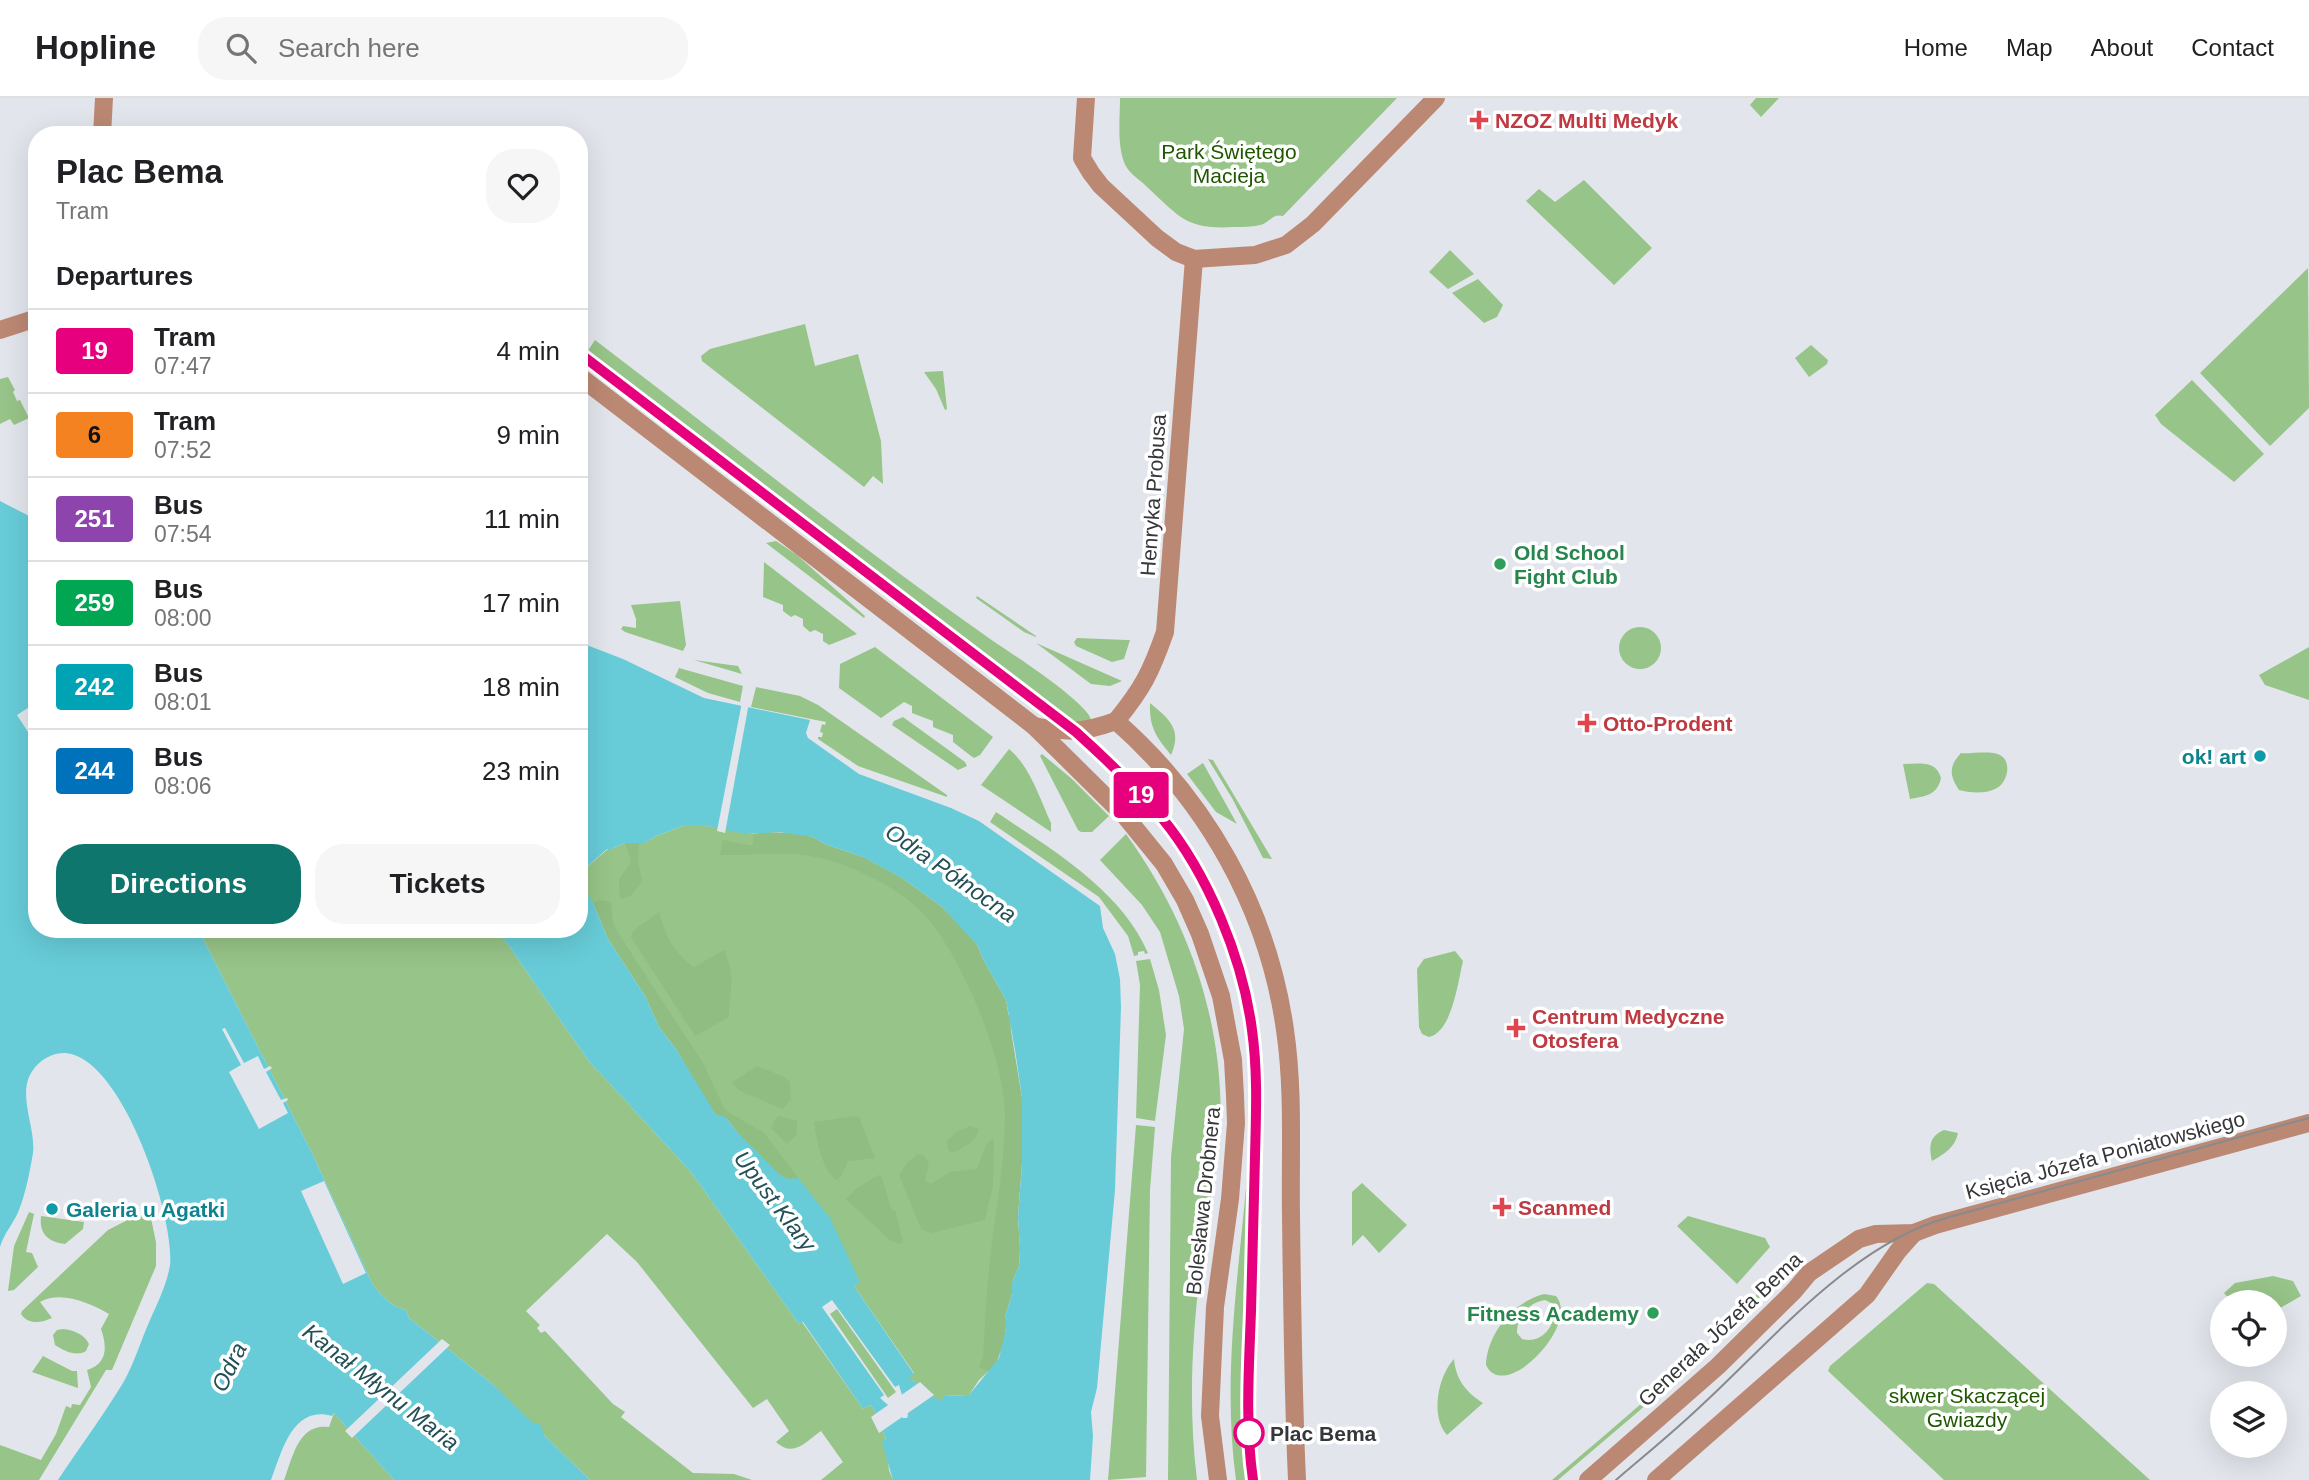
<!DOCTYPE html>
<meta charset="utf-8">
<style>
:root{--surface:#fff;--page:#f6f6f6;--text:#202124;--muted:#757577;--line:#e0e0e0;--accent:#0f766e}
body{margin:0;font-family:Helvetica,sans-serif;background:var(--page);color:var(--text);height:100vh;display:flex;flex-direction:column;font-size:26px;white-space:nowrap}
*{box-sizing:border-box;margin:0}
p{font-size:23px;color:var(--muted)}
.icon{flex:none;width:38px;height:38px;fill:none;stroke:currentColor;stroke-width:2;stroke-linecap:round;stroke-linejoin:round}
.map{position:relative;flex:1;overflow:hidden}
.sheet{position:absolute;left:28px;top:28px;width:560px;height:812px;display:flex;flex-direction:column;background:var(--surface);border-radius:28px;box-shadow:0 7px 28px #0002}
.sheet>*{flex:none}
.badge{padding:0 14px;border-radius:5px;font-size:24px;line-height:46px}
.tools{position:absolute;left:2210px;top:1192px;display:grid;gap:14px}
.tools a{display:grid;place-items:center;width:77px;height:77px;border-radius:50%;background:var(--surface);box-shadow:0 7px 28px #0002;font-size:35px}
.map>.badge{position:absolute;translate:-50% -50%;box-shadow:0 0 0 4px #fff}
h2{padding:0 28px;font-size:26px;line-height:63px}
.round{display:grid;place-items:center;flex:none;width:74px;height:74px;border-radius:28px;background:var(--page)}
.head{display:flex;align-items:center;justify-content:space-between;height:119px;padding:0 28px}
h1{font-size:33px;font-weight:700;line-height:52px}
.primary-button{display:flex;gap:14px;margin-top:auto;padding:14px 28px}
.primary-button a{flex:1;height:80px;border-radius:28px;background:var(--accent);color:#fff;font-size:28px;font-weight:700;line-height:80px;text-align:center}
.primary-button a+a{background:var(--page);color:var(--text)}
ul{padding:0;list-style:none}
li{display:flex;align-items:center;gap:21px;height:84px;padding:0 28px;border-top:2px solid var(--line)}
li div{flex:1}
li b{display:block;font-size:26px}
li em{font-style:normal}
li .badge{min-width:77px;font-weight:700;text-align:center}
header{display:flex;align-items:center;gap:42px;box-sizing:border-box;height:98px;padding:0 35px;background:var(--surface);border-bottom:2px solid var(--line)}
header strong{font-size:33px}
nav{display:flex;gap:38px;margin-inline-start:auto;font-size:24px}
.search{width:490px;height:63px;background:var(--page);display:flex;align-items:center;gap:18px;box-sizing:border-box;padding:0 24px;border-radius:28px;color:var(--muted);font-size:26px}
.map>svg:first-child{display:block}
.green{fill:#97c488;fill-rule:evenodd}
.forest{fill:#90bd81}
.water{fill:#67ccd8;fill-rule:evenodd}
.pier{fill:#e2e6ec}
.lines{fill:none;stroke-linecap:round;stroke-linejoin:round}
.minor{stroke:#bb8873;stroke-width:18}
.tram{stroke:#878a8e;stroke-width:2}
.line-casing{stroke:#fff;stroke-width:16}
.line{stroke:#e6007e;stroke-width:10}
.health-dot{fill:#e0444e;stroke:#fff;stroke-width:2.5}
.leisure-dot{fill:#2e9e5b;stroke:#fff;stroke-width:2.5}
.culture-dot{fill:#0f9aa8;stroke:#fff;stroke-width:2.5}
.stop-dot{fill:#fff;stroke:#e6007e;stroke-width:3.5}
.labels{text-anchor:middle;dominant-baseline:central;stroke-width:7;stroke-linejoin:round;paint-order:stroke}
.health-label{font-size:21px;font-weight:bold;fill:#be3a42;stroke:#fff;text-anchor:start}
.park-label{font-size:21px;fill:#1f5700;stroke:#fff}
.street-label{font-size:21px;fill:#36373a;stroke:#fff}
.leisure-label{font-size:21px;font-weight:bold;fill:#27864d;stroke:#fff;text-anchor:start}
.culture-label{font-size:21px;font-weight:bold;fill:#0d838f;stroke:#fff;text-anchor:end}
.stop-label{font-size:21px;font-weight:bold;fill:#36373a;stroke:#fff;text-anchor:start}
.water-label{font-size:23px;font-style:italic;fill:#235056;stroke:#fff}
</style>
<header>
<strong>Hopline</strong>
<div class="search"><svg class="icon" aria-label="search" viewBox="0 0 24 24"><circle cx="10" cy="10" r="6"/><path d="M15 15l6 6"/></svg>Search here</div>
<nav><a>Home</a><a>Map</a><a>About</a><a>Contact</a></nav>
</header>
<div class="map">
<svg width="2309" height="1382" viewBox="0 0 2309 1382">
<rect width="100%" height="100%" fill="#e2e6ec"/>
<g class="green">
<path d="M 1120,0 L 1397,0 L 1283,118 C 1272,115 1271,124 1260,127 C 1252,129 1242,129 1234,129 C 1185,132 1179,118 1146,88 C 1139,81 1127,74 1124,64 C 1117,45 1120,20 1120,0 Z"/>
<polygon points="1756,0 1779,0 1761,19 1750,7"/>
<polygon points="1584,82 1652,150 1614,187 1526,103 1539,91 1555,104"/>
<polygon points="1450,152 1474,176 1448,191 1429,174"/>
<polygon points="2308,170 2309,310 2270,348 2200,275"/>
<polygon points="1478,181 1503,207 1497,219 1484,225 1452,195"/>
<polygon points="805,226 815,268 858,256 881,343 883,386 873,378 864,389 702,263 701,258 710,251"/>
<path d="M 595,242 C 728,343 857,448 993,543 C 1011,555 1088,605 1091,622 L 1065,627 L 1047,620 L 581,263 Z"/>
<polygon points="1811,247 1828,262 1827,266 1809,279 1795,260"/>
<polygon points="943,273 947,311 945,312 936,291 924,274"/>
<polygon points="8,279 15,292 13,294 17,303 20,302 29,320 14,327 10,321 0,326 0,281"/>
<polygon points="2192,282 2264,356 2234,384 2161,326 2155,317"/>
<polygon points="776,443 797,457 865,518 864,520 766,445"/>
<polygon points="764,464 857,536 829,547 823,543 823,536 815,532 810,534 803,528 803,521 795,517 791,519 783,513 783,507 763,499"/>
<polygon points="977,498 1036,538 1036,539 1024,534 976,500"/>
<polygon points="680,503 686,547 683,553 625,534 621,531 623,528 636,530 636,521 631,507"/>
<circle cx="1640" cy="550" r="21"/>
<polygon points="1077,540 1127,542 1130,542 1124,561 1112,564 1076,548 1074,544"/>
<polygon points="1036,545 1122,583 1110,588 1091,586"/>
<polygon points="875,549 993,639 980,657 974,660 971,658 953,644 953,637 933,629 933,623 912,615 912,608 904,604 881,620 839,590 840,566"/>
<polygon points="2309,549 2309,602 2265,587 2259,577"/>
<polygon points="694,562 738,568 742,576"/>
<polygon points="679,570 743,588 740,604 708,595 675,579"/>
<polygon points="756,589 800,598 818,607 947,697 947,699 858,668 818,641 818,639 822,639 823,635 820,634 822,626 825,627 826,624 751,609"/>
<path d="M 1150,605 C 1168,620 1183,631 1171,657 C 1156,639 1149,629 1150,605 Z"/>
<polygon points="903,619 965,664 967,668 958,672 892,627 894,623"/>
<path d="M 1009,651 C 1030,668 1040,701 1051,725 L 1051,734 L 981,687 Z"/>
<path d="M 1961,655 C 1971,656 1991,652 2000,657 C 2012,663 2008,684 1997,690 C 1987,696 1970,695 1959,692 C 1949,677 1949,668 1961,655 Z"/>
<polygon points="1042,656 1072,681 1109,718 1092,734 1081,734 1078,732 1040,658"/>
<polygon points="1208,661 1213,662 1272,761 1263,760 1232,700"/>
<polygon points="1203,665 1237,726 1216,714 1187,676"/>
<path d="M 1903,666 C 1919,666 1936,662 1941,680 C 1937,698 1925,698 1910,701 Z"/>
<path d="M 996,714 C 1052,752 1120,791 1148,855 L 1145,856 L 1144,853 L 1138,854 L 1138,857 L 1134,858 L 1128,838 L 1099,799 L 990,724 Z"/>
<path d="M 685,727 L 702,727 L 753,736 L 863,759 L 902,780 L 1011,920 L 996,1266 L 979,1282 L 969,1297 L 943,1298 L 943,1303 C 930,1300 923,1292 913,1282 L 911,1284 L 908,1280 L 914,1275 L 854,1188 L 859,1184 L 736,1033 L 588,798 L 579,793 L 580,775 L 608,751 L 612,751 L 625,745 L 644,745 L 656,738 Z"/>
<path d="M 1126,736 C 1190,824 1226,929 1220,1039 C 1217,1073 1210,1105 1205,1139 C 1193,1219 1187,1301 1197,1382 L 1168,1382 L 1171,1059 L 1184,931 L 1179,898 L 1160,834 L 1142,807 L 1100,762 Z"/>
<path d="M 198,831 L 497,831 L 588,962 L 691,1074 L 799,1226 L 802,1224 L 863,1311 L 870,1307 L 873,1310 L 886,1341 L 889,1372 L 893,1382 L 821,1382 L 843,1364 L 821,1333 C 805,1344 794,1360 776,1344 L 789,1333 L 767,1301 L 753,1310 L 637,1164 L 607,1136 L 526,1213 L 540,1227 L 537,1230 L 541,1235 L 545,1233 L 613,1306 L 625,1314 L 621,1319 L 693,1375 L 734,1376 L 752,1382 L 590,1382 L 490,1284 L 409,1220 L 406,1212 C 392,1209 382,1198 373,1187 L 312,1055 Z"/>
<path d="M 1455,853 L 1463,863 C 1458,884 1452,934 1429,939 L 1422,936 L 1419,929 L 1417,871 L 1424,861 Z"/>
<polygon points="1150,861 1159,892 1166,937 1155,1023 1136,1020 1140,887 1136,863"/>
<polygon points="1136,1027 1155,1029 1150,1092 1146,1379 1108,1382"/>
<path d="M 1944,1032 L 1958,1035 C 1955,1050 1944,1056 1932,1063 C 1929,1049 1929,1038 1944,1032 Z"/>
<path d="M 1249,1054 L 1242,1286 L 1242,1332 L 1247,1382 L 1236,1382 C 1221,1272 1241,1164 1249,1054 Z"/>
<polygon points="1362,1085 1407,1127 1379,1155 1363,1137 1352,1148 1352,1094"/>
<path d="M 149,1111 L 156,1144 L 156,1168 L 112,1272 L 106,1272 L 39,1382 L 0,1382 L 0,1347 L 41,1362 L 56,1336 L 66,1308 L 71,1310 L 72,1306 L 80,1307 L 91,1289 L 87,1272 C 108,1266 107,1248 101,1231 L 109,1216 C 90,1205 61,1192 40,1204 L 52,1220 C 41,1225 28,1227 21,1216 L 22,1213 L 108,1132 Z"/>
<polygon points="29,1114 34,1116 26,1154 32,1155 38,1169 14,1192 8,1193 14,1148"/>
<path d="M 41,1118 L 84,1124 L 83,1131 L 65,1146 C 48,1144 39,1136 41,1118 Z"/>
<polygon points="1688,1118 1765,1140 1770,1149 1737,1186 1677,1128"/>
<path d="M 1789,1162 L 1787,1173 L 1722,1238 L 1639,1313 L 1558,1382 L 1552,1382 C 1635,1312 1718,1242 1789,1162 Z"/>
<polygon points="2273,1178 2293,1183 2301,1198 2275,1213 2275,1204 2232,1204 2224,1195 2235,1185"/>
<polygon points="1927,1185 1934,1186 2150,1382 1944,1382 1828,1273 1830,1268"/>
<path d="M 1544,1196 L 1556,1198 C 1581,1227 1504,1306 1486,1267 C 1487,1236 1513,1204 1544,1196 ZM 1545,1202 L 1553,1206 C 1559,1225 1542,1247 1522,1241 L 1517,1235 C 1517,1218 1528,1205 1545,1202 Z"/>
<polygon points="837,1211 896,1294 888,1300 830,1216"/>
<path d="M 63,1231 C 73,1232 84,1236 89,1246 L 86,1253 C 76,1259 64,1253 55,1247 L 53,1237 L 57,1232 Z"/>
<polygon points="43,1258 72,1273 77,1273 78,1290 32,1274"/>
<path d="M 1454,1261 C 1456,1282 1466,1294 1483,1305 L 1447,1337 C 1430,1318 1438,1278 1454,1261 Z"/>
<path d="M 334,1315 L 394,1382 L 284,1382 C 293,1359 298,1325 329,1329 Z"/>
</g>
<g class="forest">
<path d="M 764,734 L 796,735 L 813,739 L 825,746 L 863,759 L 902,780 L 941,808 L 964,831 L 978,848 L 983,861 L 1006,902 L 1022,1000 L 1022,1065 L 1018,1119 L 1020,1151 L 1019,1168 L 1012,1185 L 1012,1196 L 1005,1219 L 1007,1225 L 1003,1247 L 996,1266 L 988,1273 L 979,1269 L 983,1259 C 985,1223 987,1187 991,1152 C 997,1106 1005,1061 1005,1015 C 1004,959 959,850 919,811 C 893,787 855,769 821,760 C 788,752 754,758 720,757 L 723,742 L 753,748 L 753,736 Z"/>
<polygon points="625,745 639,745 638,763 642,783 631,798 620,801 619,781 631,764"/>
<polygon points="600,802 611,804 613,824 618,835 703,965 725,1012 764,1035 798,1080 788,1081 780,1077 736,1033 728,1022 716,1017 703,998 676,951 659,929 645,898 608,841 593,805"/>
<path d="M 659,814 C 665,837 673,854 694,869 L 724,852 C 737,883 729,889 729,919 L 695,938 L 631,839 L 633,833 Z"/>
<polygon points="757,968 782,978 790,984 791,1001 783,1011 740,993 732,984"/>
<polygon points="779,1018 797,1023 797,1036 787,1046 771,1030 774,1023"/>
<path d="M 855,1018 L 859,1019 L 875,1060 L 848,1063 L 841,1079 L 836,1082 C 821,1070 817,1042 814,1024 Z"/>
<path d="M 970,1028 L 979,1031 C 977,1043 963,1050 952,1055 L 948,1051 L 947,1043 L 956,1034 Z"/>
<polygon points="994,1040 993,1088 985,1122 931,1135 921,1131 899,1077 907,1065 918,1056 924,1058 929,1066 925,1082 931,1086 950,1074 977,1071 986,1047"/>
<polygon points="879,1077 881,1077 892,1113 895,1112 903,1144 900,1146 891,1143 846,1101 857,1090"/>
</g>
<g class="water">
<path d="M 0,403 L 37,422 L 37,556 L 31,566 L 37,573 L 37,831 L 198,831 L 312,1055 L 373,1187 C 382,1198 392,1209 406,1212 L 409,1220 L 490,1284 L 533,1325 L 540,1326 L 544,1337 L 590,1382 L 394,1382 L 334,1315 L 332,1318 C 292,1307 282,1354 271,1382 L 58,1382 C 79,1350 103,1318 123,1285 C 134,1266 141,1242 150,1222 C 158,1204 167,1186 170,1167 C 175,1119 122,958 65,955 C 52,955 41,961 33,972 C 16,995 36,1029 33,1055 C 30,1072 26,1095 19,1112 C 14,1125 4,1135 0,1149 Z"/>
<path d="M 579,544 L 623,561 L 704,600 L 810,622 L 806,635 L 808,640 L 859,676 L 951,710 L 979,723 L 1100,808 L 1103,830 L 1115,856 L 1120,881 L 1121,909 L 1115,1092 L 1097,1290 L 1091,1314 L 1093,1338 L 1090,1382 L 893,1382 L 882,1344 L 886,1341 L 873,1310 L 870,1307 L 863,1311 L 803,1224 L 799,1226 L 691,1074 L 588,962 L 497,831 L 579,831 L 579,793 L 588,797 L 593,805 L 608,841 L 645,898 L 659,929 L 676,951 L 716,1017 L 724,1018 L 728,1022 L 736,1033 L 780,1077 L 788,1081 L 798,1080 L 830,1120 L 860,1184 L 854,1188 L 914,1276 L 909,1280 L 911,1283 L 913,1282 C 923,1291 930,1300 943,1302 L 943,1298 L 969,1297 L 999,1260 L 1006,1231 L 1005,1219 L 1012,1196 L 1012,1185 L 1019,1168 L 1020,1151 L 1018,1119 L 1022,1065 L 1022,1000 L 1015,952 L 1006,902 L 983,861 L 978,848 L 941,808 L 902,780 L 863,759 L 825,746 L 813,739 L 779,734 L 746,736 L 702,727 L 685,727 L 656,738 L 644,745 L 625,745 L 612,751 L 607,751 L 579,776 ZM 832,1202 L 895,1289 L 899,1287 L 908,1317 L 907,1320 L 903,1320 L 880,1300 L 884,1297 L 822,1209 Z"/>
</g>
<g class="pier">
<polygon points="37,604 37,648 17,617"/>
<polygon points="742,604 749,605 725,735 717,733"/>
<polygon points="225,930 244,965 258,958 264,971 270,968 272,970 266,974 281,1002 287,1000 288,1002 283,1005 288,1015 259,1031 229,974 241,967 222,931"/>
<polygon points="324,1083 366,1175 343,1186 301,1093"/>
<polygon points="442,1241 450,1247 352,1340 345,1333"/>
<polygon points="920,1284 934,1297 879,1335 871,1319 891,1305 904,1315 900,1298"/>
</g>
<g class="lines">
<g class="minor">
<polyline points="1086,0 1082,60 1091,75 1101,88 1157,140 1176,154 1194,161 1255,157 1286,147 1313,126 1436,0"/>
<polyline points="102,37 104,0"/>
<polyline points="0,232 37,220"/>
<polyline points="579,278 1034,628 1125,718 1164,766 1185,802 1200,836 1221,898 1233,962 1235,998 1236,1025 1230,1101 1215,1209 1210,1318 1218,1382"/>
<path d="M 1116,623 C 1207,703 1268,811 1285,932 C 1294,992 1290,1056 1291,1117 C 1292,1206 1293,1294 1297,1382"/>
<path d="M 1116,623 C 1143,590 1151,574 1165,534 L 1194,161"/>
<path d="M 1034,628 C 1069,635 1082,635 1116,623"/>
<polyline points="1588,1382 1718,1268 1794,1193 1809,1175 1859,1141 1876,1136 1914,1135 1935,1127 2309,1025"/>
<polyline points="1656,1382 1867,1197 1898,1153 1914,1135"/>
</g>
<path class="tram" d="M 1616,1382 C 1645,1357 1676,1332 1704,1305 C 1774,1240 1852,1147 1946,1120 L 2309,1020"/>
</g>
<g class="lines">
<g class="line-casing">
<path id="line" d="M 579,255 L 1076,634 C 1106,661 1135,689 1162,720 C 1208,776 1243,861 1252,932 C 1258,975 1256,1017 1255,1059 C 1254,1111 1252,1162 1251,1213 C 1249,1269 1245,1326 1253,1382"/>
</g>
<use href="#line" class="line"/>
</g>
<g class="health-dot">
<path d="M1475.5 11.5h7v7h7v7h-7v7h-7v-7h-7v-7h7z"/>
<path d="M1583.5 614.5h7v7h7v7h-7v7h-7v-7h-7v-7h7z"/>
<path d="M1512.5 919.5h7v7h7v7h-7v7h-7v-7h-7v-7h7z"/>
<path d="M1498.5 1098.5h7v7h7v7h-7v7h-7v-7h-7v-7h7z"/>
</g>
<g class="leisure-dot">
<circle cx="1500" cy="466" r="7"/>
<circle cx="1653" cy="1215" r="7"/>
</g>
<g class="culture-dot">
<circle cx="2260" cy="658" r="7"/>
<circle cx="52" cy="1111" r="7"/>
</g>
<circle class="stop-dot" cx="1249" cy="1335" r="14"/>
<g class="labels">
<g class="health-label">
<text x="1495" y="22">NZOZ Multi Medyk</text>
<text x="1603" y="625">Otto-Prodent</text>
<text x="1532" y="918">Centrum Medyczne<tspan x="1532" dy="24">Otosfera</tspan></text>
<text x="1518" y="1109">Scanmed</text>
</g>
<g class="park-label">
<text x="1229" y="53">Park Świętego<tspan x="1229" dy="24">Macieja</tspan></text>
<text x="1967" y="1297">skwer Skaczącej<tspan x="1967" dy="24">Gwiazdy</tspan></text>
</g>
<g class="street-label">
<text transform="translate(1153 397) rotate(-86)">Henryka Probusa</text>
<text transform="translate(2105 1057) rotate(-15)">Księcia Józefa Poniatowskiego</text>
<text transform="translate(1203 1103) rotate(-84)">Bolesława Drobnera</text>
<text transform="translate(1720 1231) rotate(-43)">Generała Józefa Bema</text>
</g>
<g class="leisure-label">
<text x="1514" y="454">Old School<tspan x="1514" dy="24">Fight Club</tspan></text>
<text x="1639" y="1215" text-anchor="end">Fitness Academy</text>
</g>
<g class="culture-label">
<text x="2246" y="658">ok! art</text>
<text x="66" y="1111" text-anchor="start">Galeria u Agatki</text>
</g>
<g class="stop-label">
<text x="1270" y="1335">Plac Bema</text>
</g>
<g class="water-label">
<text transform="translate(951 775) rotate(35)">Odra Północna</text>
<text transform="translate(775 1103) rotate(53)">Upust Klary</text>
<text transform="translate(229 1269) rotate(-64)">Odra</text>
<text transform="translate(381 1289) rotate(38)">Kanał Młynu Maria</text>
</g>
</g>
</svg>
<div class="tools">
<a><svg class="icon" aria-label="locate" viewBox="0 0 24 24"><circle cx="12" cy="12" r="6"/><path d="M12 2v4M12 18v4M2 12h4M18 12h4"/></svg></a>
<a><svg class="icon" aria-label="layers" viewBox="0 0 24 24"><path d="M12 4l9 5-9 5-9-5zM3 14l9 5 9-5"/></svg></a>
</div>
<b class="badge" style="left:1141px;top:697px;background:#e6007e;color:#fff">19</b>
<section class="sheet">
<div class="head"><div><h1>Plac Bema</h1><p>Tram</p></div><a class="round"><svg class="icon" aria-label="heart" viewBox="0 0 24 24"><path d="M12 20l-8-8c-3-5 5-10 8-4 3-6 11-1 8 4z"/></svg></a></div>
<h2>Departures</h2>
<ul>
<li><span class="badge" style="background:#e6007e;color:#fff">19</span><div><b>Tram</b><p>07:47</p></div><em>4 min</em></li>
<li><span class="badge" style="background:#f58220;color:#111">6</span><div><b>Tram</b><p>07:52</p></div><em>9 min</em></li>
<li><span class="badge" style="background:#8e44ad;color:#fff">251</span><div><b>Bus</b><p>07:54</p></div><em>11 min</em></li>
<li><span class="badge" style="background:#00a651;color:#fff">259</span><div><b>Bus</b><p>08:00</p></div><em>17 min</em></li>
<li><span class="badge" style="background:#00a3b4;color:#fff">242</span><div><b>Bus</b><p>08:01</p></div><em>18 min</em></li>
<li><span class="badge" style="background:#0072bc;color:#fff">244</span><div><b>Bus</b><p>08:06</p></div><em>23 min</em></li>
</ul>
<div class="primary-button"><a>Directions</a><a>Tickets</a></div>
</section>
</div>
